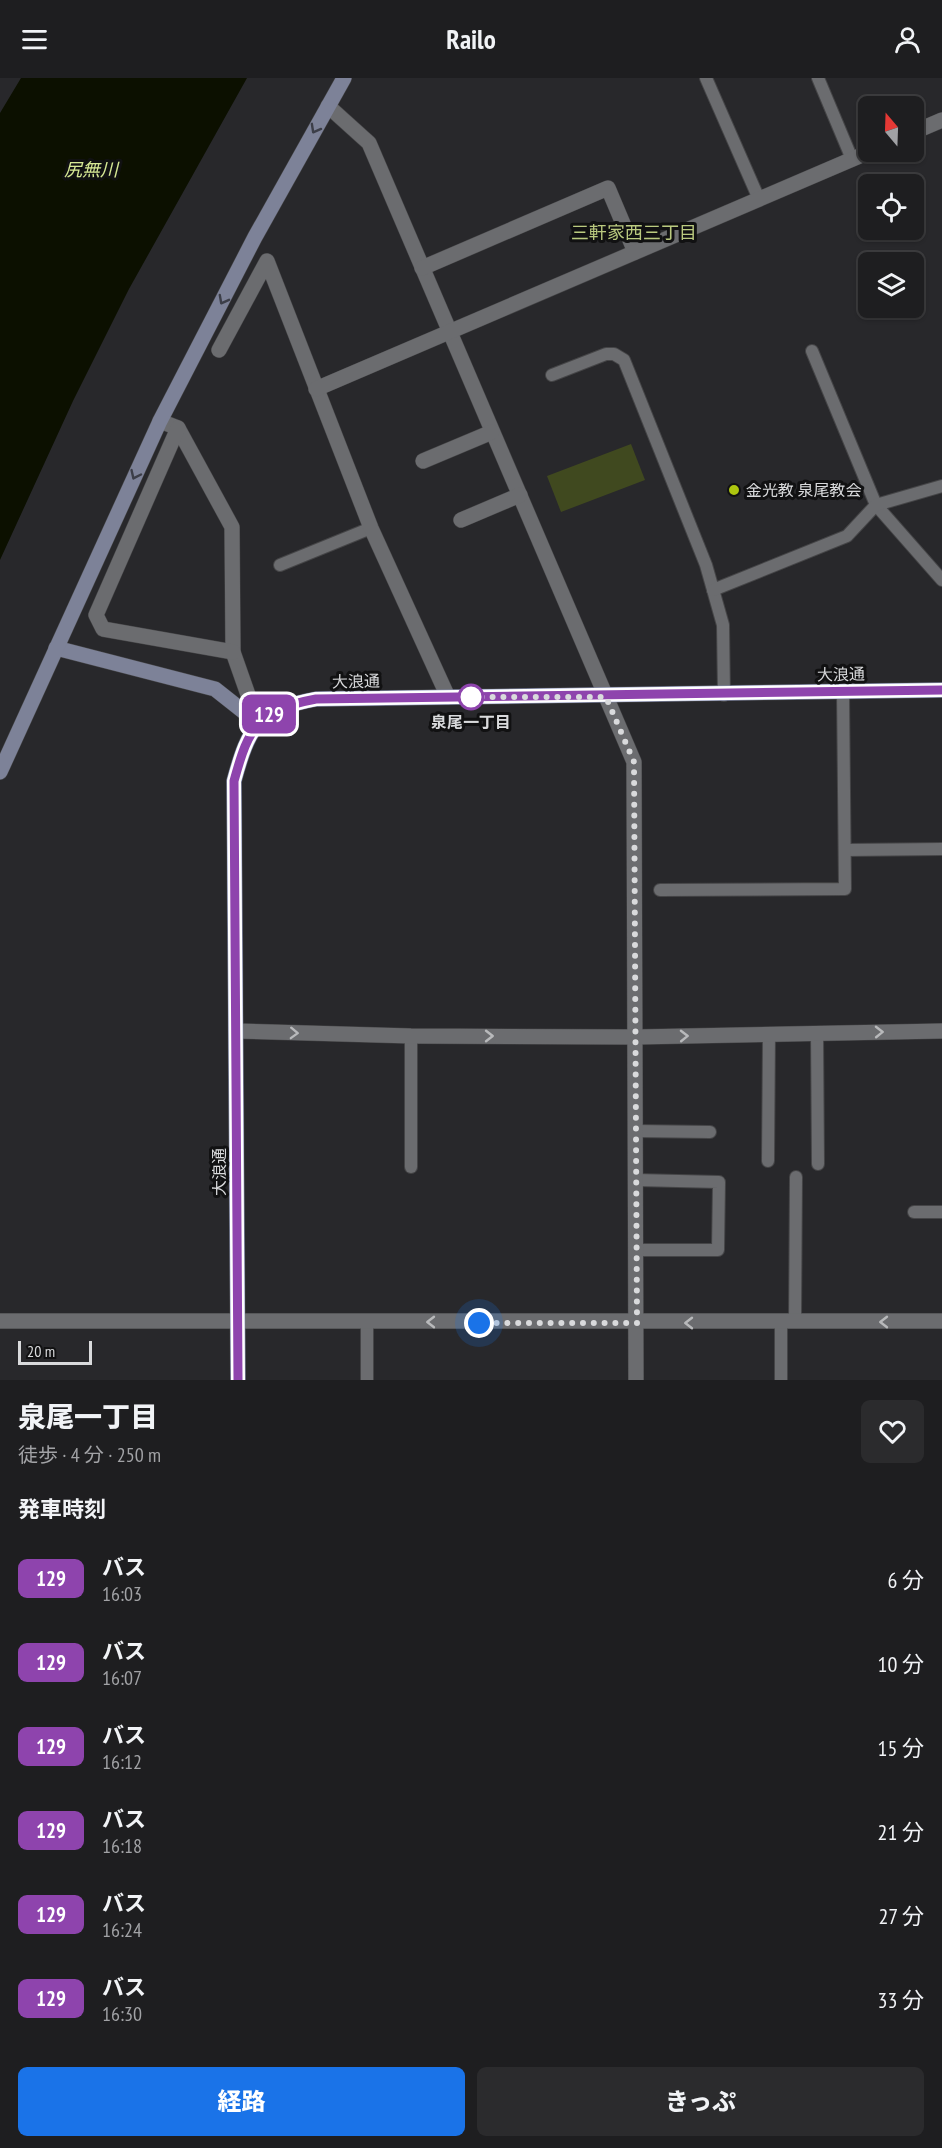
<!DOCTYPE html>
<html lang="ja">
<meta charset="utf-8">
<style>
:root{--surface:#1e1e20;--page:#2b2b2d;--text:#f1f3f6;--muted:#a1a2a5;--line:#3c3c3e;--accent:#1a73e8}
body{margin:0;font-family:"PT Sans Narrow","Noto Sans JP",sans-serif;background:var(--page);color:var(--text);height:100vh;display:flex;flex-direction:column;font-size:22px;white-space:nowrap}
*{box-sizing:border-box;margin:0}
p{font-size:20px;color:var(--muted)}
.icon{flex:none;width:33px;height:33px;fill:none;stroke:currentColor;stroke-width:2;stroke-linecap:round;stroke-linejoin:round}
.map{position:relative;height:1302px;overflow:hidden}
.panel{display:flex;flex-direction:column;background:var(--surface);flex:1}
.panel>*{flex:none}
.badge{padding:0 12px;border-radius:9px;font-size:21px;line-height:39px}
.needle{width:39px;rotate:341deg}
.fabs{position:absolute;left:858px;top:18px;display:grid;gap:12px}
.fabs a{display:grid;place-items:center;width:66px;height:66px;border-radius:9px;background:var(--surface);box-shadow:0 2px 4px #0004,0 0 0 2px var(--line);font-size:30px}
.scale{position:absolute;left:18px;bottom:15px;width:74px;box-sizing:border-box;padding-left:6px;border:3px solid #d9dadc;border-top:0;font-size:16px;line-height:21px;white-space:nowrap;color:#d9dadc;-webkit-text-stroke:4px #111112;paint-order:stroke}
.you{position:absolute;width:30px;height:30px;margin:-15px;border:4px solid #fff;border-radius:50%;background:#1a73e8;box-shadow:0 0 0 9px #1a73e833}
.map>.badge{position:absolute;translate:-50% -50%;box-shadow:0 0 0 3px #fff}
h2{padding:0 18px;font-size:22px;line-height:54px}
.round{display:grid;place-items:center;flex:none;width:63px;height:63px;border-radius:9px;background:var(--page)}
.overview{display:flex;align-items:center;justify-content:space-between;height:102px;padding:0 18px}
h1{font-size:28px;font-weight:800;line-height:45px}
.button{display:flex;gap:12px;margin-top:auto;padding:12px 18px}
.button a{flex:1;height:69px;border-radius:9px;background:var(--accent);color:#fff;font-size:24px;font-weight:800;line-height:69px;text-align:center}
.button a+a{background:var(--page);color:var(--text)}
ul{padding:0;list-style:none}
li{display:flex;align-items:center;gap:18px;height:84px;padding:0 18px}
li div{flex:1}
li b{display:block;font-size:22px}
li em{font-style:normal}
li .badge{min-width:66px;font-weight:700;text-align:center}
header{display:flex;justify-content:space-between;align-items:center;height:78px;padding:0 18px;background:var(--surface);font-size:27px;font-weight:800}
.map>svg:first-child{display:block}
.green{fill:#40491f}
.water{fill:#0c1000}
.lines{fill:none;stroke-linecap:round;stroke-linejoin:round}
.lane-casing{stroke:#454547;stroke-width:14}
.street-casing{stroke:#454547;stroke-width:16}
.secondary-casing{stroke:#454547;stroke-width:16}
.primary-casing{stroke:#454547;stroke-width:16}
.lane{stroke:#6b6c6f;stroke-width:12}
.street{stroke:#6b6c6f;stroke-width:15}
.secondary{stroke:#7d8298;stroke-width:15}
.primary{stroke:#8f98c0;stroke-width:15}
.oneway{stroke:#3c3e48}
.oneway2{stroke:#b8b9bb}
.line-casing{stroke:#fff;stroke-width:14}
.line{stroke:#8e44ad;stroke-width:9}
.walk{stroke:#d9dadc;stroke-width:6;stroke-dasharray:0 10.8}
.poi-dot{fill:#adc60f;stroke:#111112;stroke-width:2}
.stop-dot{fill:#fff;stroke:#8e44ad;stroke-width:3}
.labels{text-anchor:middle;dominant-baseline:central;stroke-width:6;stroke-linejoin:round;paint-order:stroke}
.poi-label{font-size:16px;fill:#d9dadc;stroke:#111112;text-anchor:start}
.street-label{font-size:16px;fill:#d9dadc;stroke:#111112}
.stop-label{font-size:16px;font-weight:bold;fill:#d9dadc;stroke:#111112}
.water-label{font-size:18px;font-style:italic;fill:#d7e995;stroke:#111112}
.neighbourhood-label{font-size:18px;fill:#baca7f;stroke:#111112}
</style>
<header><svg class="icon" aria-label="menu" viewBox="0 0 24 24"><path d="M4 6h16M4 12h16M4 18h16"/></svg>Railo<svg class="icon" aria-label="person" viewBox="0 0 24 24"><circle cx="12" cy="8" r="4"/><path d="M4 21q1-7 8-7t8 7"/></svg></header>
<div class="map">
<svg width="942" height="1302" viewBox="0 0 942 1302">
<rect width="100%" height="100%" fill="#28282b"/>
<polygon class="green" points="631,366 645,402 561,434 547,398"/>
<polygon class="water" points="21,0 247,0 129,211 73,323 0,482 0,35"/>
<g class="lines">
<g class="lane-casing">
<g id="lane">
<polyline points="706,0 759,121"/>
<polyline points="818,0 852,81"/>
<polyline points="812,273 876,427 942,502"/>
<polyline points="552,297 606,276 614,276 624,282 706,487 723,547 724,617"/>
<polyline points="280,487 371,450"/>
<polyline points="713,512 847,458 876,427 942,408"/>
<polyline points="845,772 942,771"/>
<polyline points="660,812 845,811 843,614"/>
<polyline points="817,955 818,1086"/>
<polyline points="411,958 411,1089"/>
<polyline points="636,1053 710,1054"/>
<polyline points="768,1083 769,956"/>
<polyline points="637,1102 719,1104 718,1172 637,1172"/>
<polyline points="914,1134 942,1134"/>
<polyline points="367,1244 367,1302"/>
<polyline points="795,1244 796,1099"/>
<polyline points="781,1245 781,1302"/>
</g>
</g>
<g class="street-casing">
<g id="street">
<polyline points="328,28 369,65 634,684 636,1302"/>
<polyline points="914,54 942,42"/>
<polyline points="422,190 608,110 635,174"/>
<polyline points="219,272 267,183 371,450 448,619"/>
<polyline points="316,311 869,74"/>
<polyline points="160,343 178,350 232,449 233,574 258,645"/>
<polyline points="178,350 96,537 103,551 233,574"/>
<polyline points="423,383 492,354"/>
<polyline points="461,442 520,417"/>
<polyline points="236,953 411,958 636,959 942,953"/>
<polyline points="0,1243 942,1243"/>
</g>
</g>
<g class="secondary-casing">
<g id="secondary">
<polyline points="56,570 215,611 258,645"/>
<polyline points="0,694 160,343 255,159 344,0"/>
</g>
</g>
<g class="primary-casing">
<path id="primary" d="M 238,1302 L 234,703 C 249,648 258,632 316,621 L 942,612"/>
</g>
<use href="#lane" class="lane"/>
<use href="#street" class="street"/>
<use href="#secondary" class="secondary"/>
<use href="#primary" class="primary"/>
</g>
<defs><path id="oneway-chevron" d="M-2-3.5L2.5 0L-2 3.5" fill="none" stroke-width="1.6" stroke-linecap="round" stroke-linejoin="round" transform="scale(1.5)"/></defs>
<g class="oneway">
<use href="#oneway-chevron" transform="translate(315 51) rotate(119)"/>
<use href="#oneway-chevron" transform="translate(223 222) rotate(118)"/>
<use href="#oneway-chevron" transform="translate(135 397) rotate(115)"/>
</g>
<g class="oneway2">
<use href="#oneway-chevron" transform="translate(879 954) rotate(-1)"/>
<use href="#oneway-chevron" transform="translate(294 955) rotate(2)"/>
<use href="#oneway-chevron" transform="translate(489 958)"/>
<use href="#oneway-chevron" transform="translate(684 958) rotate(-1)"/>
<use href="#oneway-chevron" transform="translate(431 1244) rotate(-180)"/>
<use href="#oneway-chevron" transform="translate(884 1244) rotate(180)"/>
<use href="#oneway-chevron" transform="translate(689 1245) rotate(180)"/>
</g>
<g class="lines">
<g class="line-casing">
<path id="line" d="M 238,1302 L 234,703 C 249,648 258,632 316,621 L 942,612"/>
</g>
<use href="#line" class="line"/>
<polyline class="walk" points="471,619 606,619 634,684 637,1245 479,1245"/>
</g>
<circle class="poi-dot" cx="734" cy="412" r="6"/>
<circle class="stop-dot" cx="471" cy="619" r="12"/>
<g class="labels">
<g class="poi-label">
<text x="746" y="412">金光教 泉尾教会</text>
</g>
<g class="street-label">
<text transform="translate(841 596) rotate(-1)">大浪通</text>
<text transform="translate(356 603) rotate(-1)">大浪通</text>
<text transform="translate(219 1094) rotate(-90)">大浪通</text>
</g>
<g class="stop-label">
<text x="471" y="644">泉尾一丁目</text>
</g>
<g class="water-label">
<text x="91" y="91">尻無川</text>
</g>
<g class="neighbourhood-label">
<text x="634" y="154">三軒家西三丁目</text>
</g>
</g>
</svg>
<div class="fabs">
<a><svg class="needle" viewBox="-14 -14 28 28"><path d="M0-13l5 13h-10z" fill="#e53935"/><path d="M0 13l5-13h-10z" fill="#a1a2a5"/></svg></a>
<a><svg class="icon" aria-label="locate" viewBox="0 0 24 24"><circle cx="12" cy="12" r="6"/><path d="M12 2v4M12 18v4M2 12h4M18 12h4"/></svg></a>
<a><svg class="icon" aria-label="layers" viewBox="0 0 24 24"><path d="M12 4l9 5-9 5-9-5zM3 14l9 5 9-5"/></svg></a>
</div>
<div class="scale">20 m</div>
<div class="you" style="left:479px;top:1245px"></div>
<b class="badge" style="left:269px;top:636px;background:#8e44ad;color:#fff">129</b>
</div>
<section class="panel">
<div class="overview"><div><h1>泉尾一丁目</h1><p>徒歩 · 4 分 · 250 m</p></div><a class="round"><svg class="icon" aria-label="heart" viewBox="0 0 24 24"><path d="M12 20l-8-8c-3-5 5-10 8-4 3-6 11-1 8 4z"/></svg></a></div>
<h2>発車時刻</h2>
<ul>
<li><span class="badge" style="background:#8e44ad;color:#fff">129</span><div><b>バス</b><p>16:03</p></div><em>6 分</em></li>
<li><span class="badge" style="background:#8e44ad;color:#fff">129</span><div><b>バス</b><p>16:07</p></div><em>10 分</em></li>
<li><span class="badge" style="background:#8e44ad;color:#fff">129</span><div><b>バス</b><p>16:12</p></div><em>15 分</em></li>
<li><span class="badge" style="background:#8e44ad;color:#fff">129</span><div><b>バス</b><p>16:18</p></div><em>21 分</em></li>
<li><span class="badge" style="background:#8e44ad;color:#fff">129</span><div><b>バス</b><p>16:24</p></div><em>27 分</em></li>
<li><span class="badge" style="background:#8e44ad;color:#fff">129</span><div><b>バス</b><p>16:30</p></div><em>33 分</em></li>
</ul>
<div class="button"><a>経路</a><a>きっぷ</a></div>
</section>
